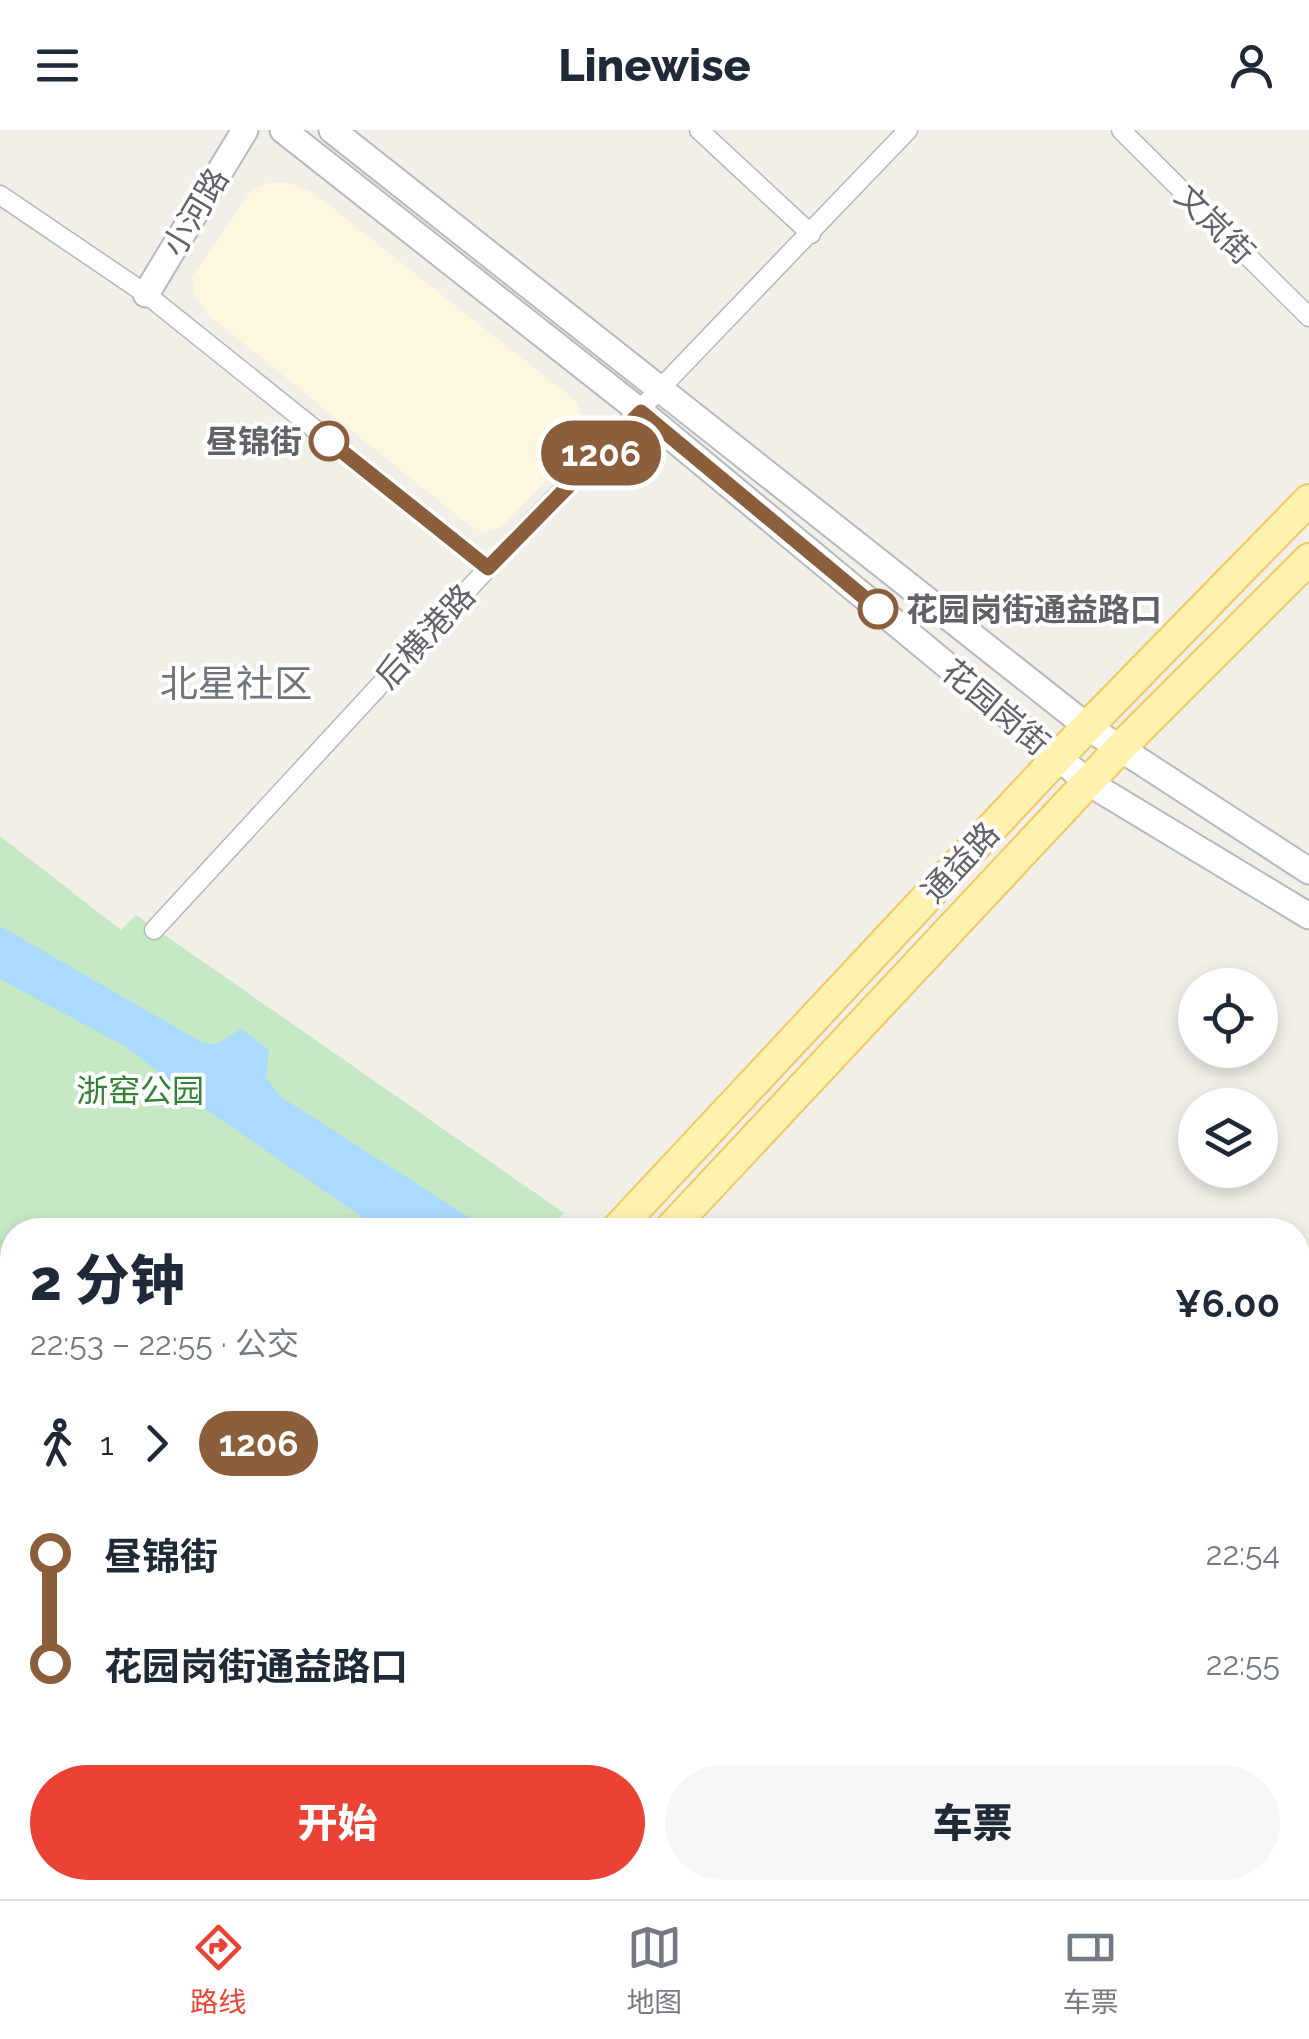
<!DOCTYPE html>
<html lang="zh">
<meta charset="utf-8">
<style>
:root{--surface:#fff;--page:#f6f6f7;--text:#1f2937;--muted:#747a83;--line:#e0e1e3;--accent:#ea4335}
body{margin:0;font-family:Raleway,"Noto Sans SC",sans-serif;background:var(--page);color:var(--text);height:100vh;display:flex;flex-direction:column;font-size:38px;white-space:nowrap}
*{box-sizing:border-box;margin:0}
p{font-size:32px;color:var(--muted)}
.icon{flex:none;width:55px;height:55px;fill:none;stroke:currentColor;stroke-width:2;stroke-linecap:round;stroke-linejoin:round}
.map{position:relative;flex:1;overflow:hidden}
.details{position:absolute;left:0px;top:1088px;width:1310px;height:682px;display:flex;flex-direction:column;background:var(--surface);border-radius:40px 40px 0 0;box-shadow:0 5px 15px #0003}
.details>*{flex:none}
.badge{padding:0 20px;border-radius:32px;font-size:35px;line-height:65px}
.tools{position:absolute;left:1178px;top:838px;display:grid;gap:20px}
.tools a{display:grid;place-items:center;width:100px;height:100px;border-radius:50%;background:var(--surface);box-shadow:0 5px 15px #0003;font-size:50px}
.map>.badge{position:absolute;translate:-50% -50%;box-shadow:0 0 0 5px #fff}
.legs{display:flex;align-items:center;gap:15px;height:110px;padding:0 30px;font-size:32px}
.legs p{margin-inline-start:auto}
.headline{display:flex;align-items:center;justify-content:space-between;height:170px;padding:0 30px}
h1{font-size:55px;font-weight:800;line-height:75px}
.primary-button{display:flex;gap:20px;margin-top:auto;padding:20px 30px}
.primary-button a{flex:1;height:115px;border-radius:60px;background:var(--accent);color:#fff;font-size:40px;font-weight:800;line-height:115px;text-align:center}
.primary-button a+a{background:var(--page);color:var(--text)}
ul{padding:0 30px;list-style:none}
li{display:flex;align-items:center;gap:35px;height:110px;font-size:38px}
li i{display:grid;place-items:center;width:15px;height:100%;margin:0 12px;background:currentColor}
li i::after{content:'';width:25px;height:25px;margin:-12px;border:8px solid;border-radius:50%;background:var(--surface)}
li p{margin-inline-start:auto}
li:first-child i{background:linear-gradient(#0000 50%,currentColor 0)}
li:last-child i{background:linear-gradient(currentColor 50%,#0000 0)}
header{display:flex;justify-content:space-between;align-items:center;height:130px;padding:0 30px;background:var(--surface);font-size:45px;font-weight:800}
.menu{display:flex;justify-content:space-around;align-items:center;height:140px;border-top:2px solid var(--line);background:var(--surface);font-size:28px;color:var(--muted)}
.menu a{display:grid;justify-items:center;gap:5px}
.menu .selected{color:var(--accent)}
.map>svg:first-child{display:block}
.commercial{fill:#fef7e0}
.green{fill:#c5e8c5}
.water{fill:#aadaff}
.lines{fill:none;stroke-linecap:round;stroke-linejoin:round}
.street-casing{stroke:#b5b8bc;stroke-width:21}
.secondary-casing{stroke:#b6babf;stroke-width:29}
.primary-casing{stroke:#f2c960;stroke-width:34}
.highway-casing{stroke:#f9ab00;stroke-width:36}
.street{stroke:#fff;stroke-width:18}
.secondary{stroke:#fff;stroke-width:25}
.primary{stroke:#fff2af;stroke-width:30}
.highway{stroke:#fde293;stroke-width:32}
.line-1-casing{stroke:#fff;stroke-width:22}
.line-1{stroke:#8b5e3c;stroke-width:15}
.stop-1-dot{fill:#fff;stroke:#8b5e3c;stroke-width:5}
.labels{text-anchor:middle;dominant-baseline:central;stroke-width:8;stroke-linejoin:round;paint-order:stroke}
.street-label{font-size:32px;fill:#5f6368;stroke:#fff}
.stop-label{font-size:32px;font-weight:bold;fill:#5f6368;stroke:#fff;text-anchor:end}
.park-label{font-size:32px;fill:#348238;stroke:#fff}
.quarter-label{font-size:38px;fill:#70757a;stroke:#fff}
</style>
<header><svg class="icon" aria-label="menu" viewBox="0 0 24 24"><path d="M4 6h16M4 12h16M4 18h16"/></svg>Linewise<svg class="icon" aria-label="person" viewBox="0 0 24 24"><circle cx="12" cy="8" r="4"/><path d="M4 21q1-7 8-7t8 7"/></svg></header>
<div class="map">
<svg width="1309" height="1769" viewBox="0 0 1309 1769">
<rect width="100%" height="100%" fill="#f1efe8"/>
<g class="commercial">
<polygon points="269,53 288,53 312,62 576,271 584,289 578,317 501,397 484,402 469,395 207,184 194,165 192,147 252,60"/>
<polygon points="1298,1756 1309,1769 731,1769 718,1758"/>
<polygon points="96,1758 424,1758 438,1769 85,1769"/>
</g>
<polygon class="green" points="0,706 121,800 136,785 564,1083 550,1100 12,1100 12,1180 0,1168"/>
<polygon class="water" points="0,796 203,913 217,914 241,899 269,920 266,948 281,967 489,1100 381,1100 204,978 128,918 0,849"/>
<g class="lines">
<g class="street-casing">
<g id="street">
<polyline points="699,0 811,104"/>
<polyline points="1121,0 1309,187"/>
<polyline points="0,65 146,164 488,438"/>
<polyline points="154,800 488,438 908,0"/>
</g>
</g>
<g class="secondary-casing">
<g id="secondary">
<polyline points="283,0 641,282 1089,653 1309,786"/>
<polyline points="332,0 1089,598 1309,741"/>
<polyline points="146,164 245,0"/>
</g>
</g>
<g class="primary-casing">
<g id="primary">
<polyline points="616,1100 1057,628 1309,370"/>
<polyline points="669,1100 1120,618 1309,429"/>
<polyline points="0,1753 12,1740"/>
<polyline points="510,1758 526,1769"/>
<polyline points="620,1758 637,1769"/>
<polyline points="33,1769 44,1758"/>
</g>
</g>
<g class="highway-casing">
<g id="highway">
<polyline points="0,1202 12,1213"/>
<polyline points="0,1247 12,1258"/>
<polyline points="0,1283 12,1294"/>
<polyline points="0,1316 12,1327"/>
<polyline points="0,1349 12,1361"/>
<polyline points="0,1386 12,1396"/>
<polyline points="474,1758 488,1769"/>
<polyline points="549,1758 566,1769"/>
<polyline points="591,1758 608,1769"/>
<polyline points="651,1758 669,1769"/>
</g>
</g>
<use href="#street" class="street"/>
<use href="#secondary" class="secondary"/>
<use href="#primary" class="primary"/>
<use href="#highway" class="highway"/>
</g>
<g class="lines">
<g class="line-1-casing">
<polyline id="line-1" points="329,311 488,438 641,282 878,479"/>
</g>
<use href="#line-1" class="line-1"/>
</g>
<g class="stop-1-dot">
<circle cx="329" cy="311" r="18"/>
<circle cx="878" cy="479" r="18"/>
</g>
<g class="labels">
<g class="street-label">
<text transform="translate(195 82) rotate(-59)">小河路</text>
<text transform="translate(1215 94) rotate(45)">文岚街</text>
<text transform="translate(425 506) rotate(-47)">后横港路</text>
<text transform="translate(996 577) rotate(40)">花园岗街</text>
<text transform="translate(960 732) rotate(-47)">通益路</text>
</g>
<g class="stop-label">
<text x="302" y="311">昼锦街</text>
<text x="906" y="479" text-anchor="start">花园岗街通益路口</text>
</g>
<g class="park-label">
<text x="140" y="960">浙窑公园</text>
</g>
<g class="quarter-label">
<text x="236" y="553">北星社区</text>
</g>
</g>
</svg>
<div class="tools">
<a><svg class="icon" aria-label="locate" viewBox="0 0 24 24"><circle cx="12" cy="12" r="6"/><path d="M12 2v4M12 18v4M2 12h4M18 12h4"/></svg></a>
<a><svg class="icon" aria-label="layers" viewBox="0 0 24 24"><path d="M12 4l9 5-9 5-9-5zM3 14l9 5 9-5"/></svg></a>
</div>
<b class="badge" style="left:601px;top:323px;background:#8b5e3c;color:#fff">1206</b>
<section class="details">
<div class="headline"><div><h1>2 分钟</h1><p>22:53 – 22:55 · 公交</p></div><b>¥6.00</b></div>
<div class="legs"><svg class="icon" aria-label="walk" viewBox="0 0 24 24"><circle cx="13" cy="4" r="2"/><path d="M13 8l-2 6 4 7M11 14l-3 7M7 12l3-4h3l4 4"/></svg>1<svg class="icon" aria-label="forward" viewBox="0 0 24 24"><path d="M9 5l7 7-7 7"/></svg><b class="badge" style="background:#8b5e3c;color:#fff">1206</b></div>
<ul>
<li><i style="color:#8b5e3c"></i><b>昼锦街</b><p>22:54</p></li>
<li><i style="color:#8b5e3c"></i><b>花园岗街通益路口</b><p>22:55</p></li>
</ul>
<div class="primary-button"><a>开始</a><a>车票</a></div>
</section>
</div>
<nav class="menu">
<a class="selected"><svg class="icon" aria-label="directions" viewBox="0 0 24 24"><path d="M12 3l9 9-9 9-9-9zM9 14v-3h6M13 9l2 2-2 2"/></svg>路线</a>
<a><svg class="icon" aria-label="map" viewBox="0 0 24 24"><path d="M3 6l6-2 6 2 6-2v14l-6 2-6-2-6 2zM9 4v14M15 6v14"/></svg>地图</a>
<a><svg class="icon" aria-label="tickets" viewBox="0 0 24 24"><path d="M3 7h18v10H3zM15 7v10"/></svg>车票</a>
</nav>
